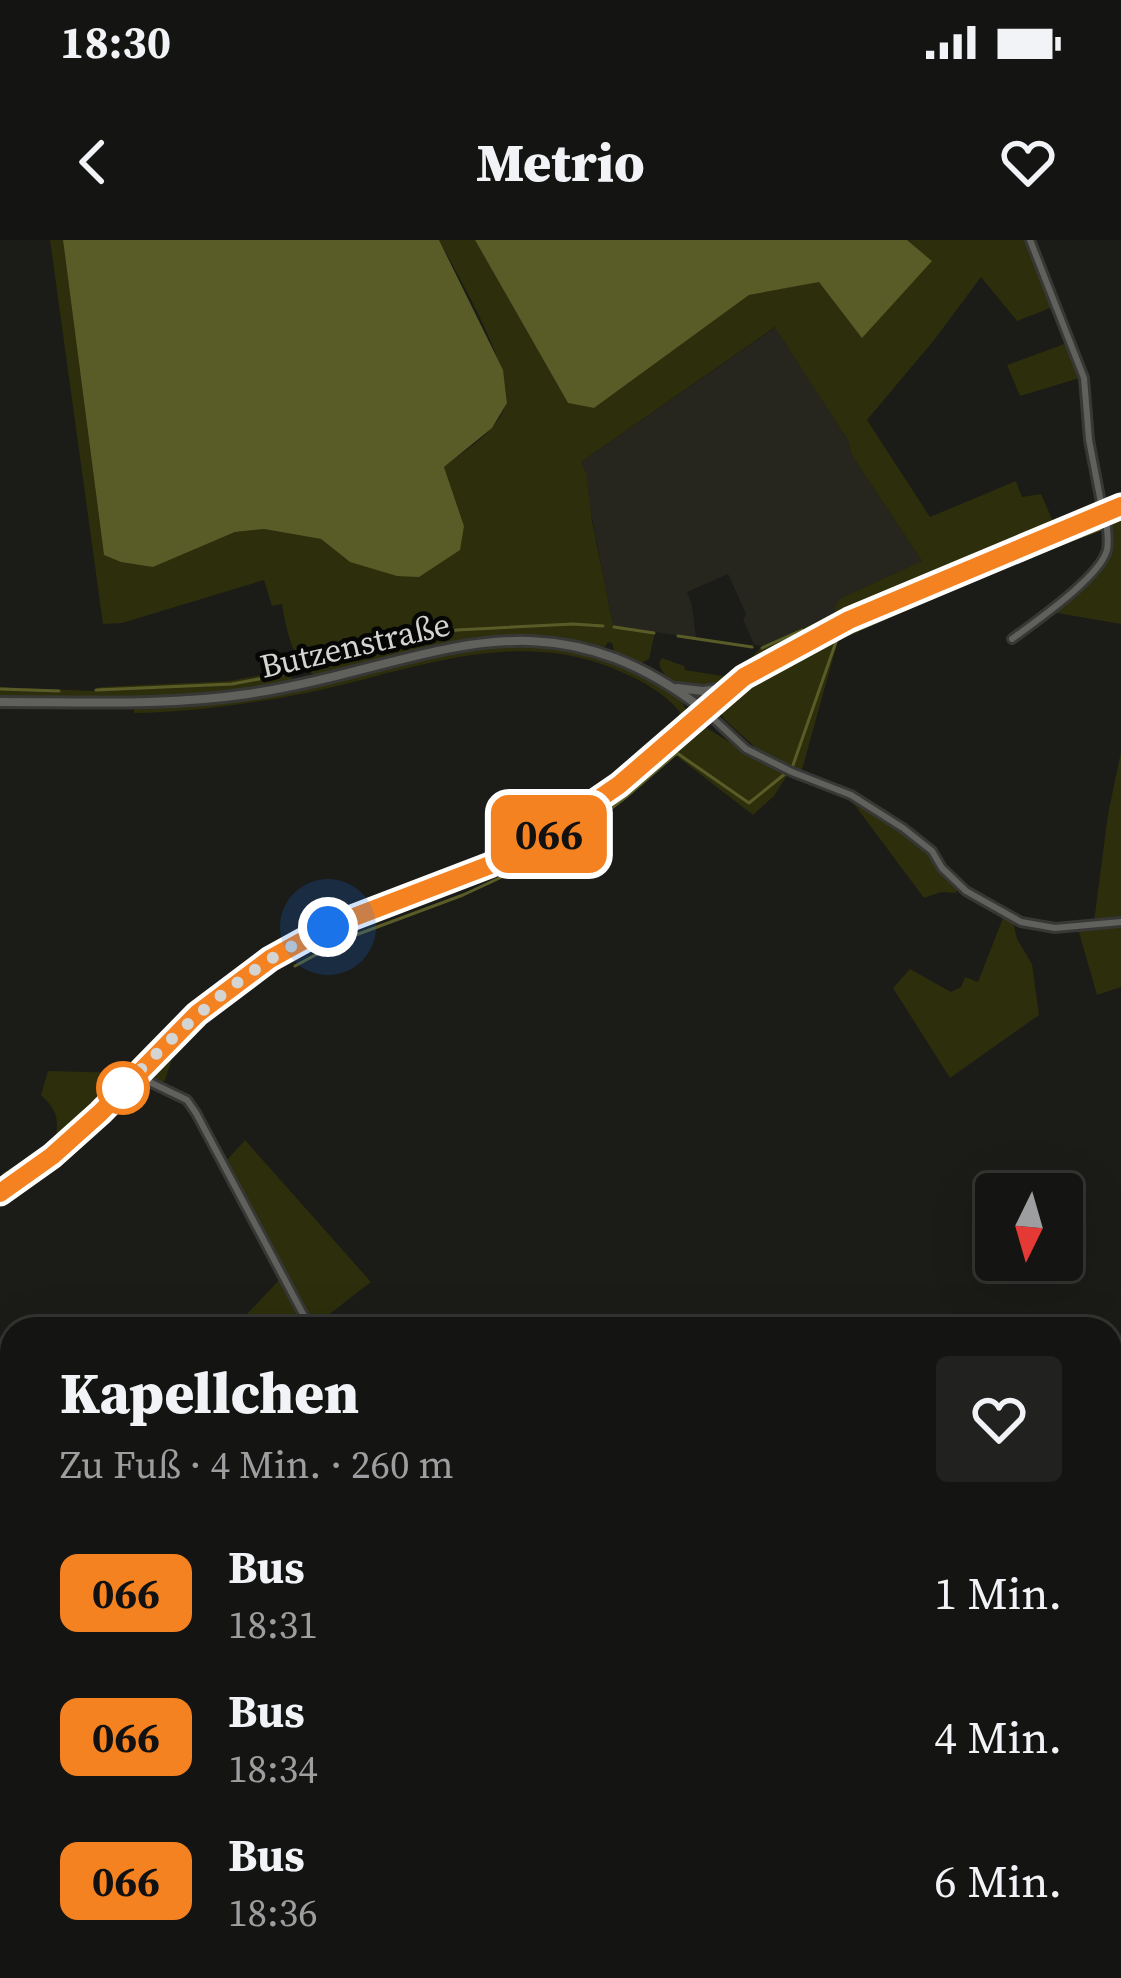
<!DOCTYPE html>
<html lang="de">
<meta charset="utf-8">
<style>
:root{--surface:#141412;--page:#212120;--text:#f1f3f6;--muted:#9d9e9f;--line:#333332}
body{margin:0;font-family:"Source Serif 4",serif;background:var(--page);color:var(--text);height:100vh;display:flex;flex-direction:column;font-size:45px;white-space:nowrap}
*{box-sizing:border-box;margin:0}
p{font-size:39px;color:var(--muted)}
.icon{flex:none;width:66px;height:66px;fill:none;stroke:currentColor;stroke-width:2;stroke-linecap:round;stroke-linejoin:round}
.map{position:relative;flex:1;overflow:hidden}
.side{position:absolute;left:0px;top:1077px;width:1122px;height:663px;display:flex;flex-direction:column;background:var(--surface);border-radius:36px 36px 0 0;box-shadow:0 12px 48px #0002,0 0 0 3px var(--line)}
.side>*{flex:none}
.badge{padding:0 24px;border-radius:18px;font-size:42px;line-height:78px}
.needle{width:78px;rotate:185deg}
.buttons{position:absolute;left:975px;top:933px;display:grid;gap:24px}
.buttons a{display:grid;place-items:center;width:108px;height:108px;border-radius:12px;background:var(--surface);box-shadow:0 12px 48px #0002,0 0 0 3px var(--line);font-size:60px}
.you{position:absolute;width:60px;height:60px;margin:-30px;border:9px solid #fff;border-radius:50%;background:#1a73e8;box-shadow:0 0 0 18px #1a73e833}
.map>.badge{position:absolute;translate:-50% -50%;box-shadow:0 0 0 6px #fff}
.round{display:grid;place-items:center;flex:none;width:126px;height:126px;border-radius:12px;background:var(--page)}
.head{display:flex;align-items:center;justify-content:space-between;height:204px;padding:0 60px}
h1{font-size:57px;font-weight:800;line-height:90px}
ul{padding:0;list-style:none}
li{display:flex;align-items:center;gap:36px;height:144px;padding:0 60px}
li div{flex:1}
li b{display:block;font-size:45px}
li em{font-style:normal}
li .badge{min-width:132px;font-weight:700;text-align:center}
.status{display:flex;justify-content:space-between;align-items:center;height:84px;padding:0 60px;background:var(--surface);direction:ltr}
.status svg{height:33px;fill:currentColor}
header{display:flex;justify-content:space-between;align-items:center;height:156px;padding:0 60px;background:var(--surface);font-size:54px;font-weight:800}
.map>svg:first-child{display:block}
.built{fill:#26261e}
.green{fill:#2d2e0b}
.water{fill:#5a5c27}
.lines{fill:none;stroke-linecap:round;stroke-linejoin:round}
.stream{stroke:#5a5c27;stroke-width:3}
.street-casing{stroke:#373735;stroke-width:12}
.secondary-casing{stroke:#373735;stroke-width:14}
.primary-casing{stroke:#373735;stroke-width:15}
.street{stroke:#60605d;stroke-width:6}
.secondary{stroke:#60605d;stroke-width:8}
.primary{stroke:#969862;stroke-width:9}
.line-casing{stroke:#fff;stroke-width:27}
.line{stroke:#f58220;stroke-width:18}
.walk{stroke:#d4d4d2;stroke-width:12;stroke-dasharray:0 21.6}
.stop-dot{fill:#fff;stroke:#f58220;stroke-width:6}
.labels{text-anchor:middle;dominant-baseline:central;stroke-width:9;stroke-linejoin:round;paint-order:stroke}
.street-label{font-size:33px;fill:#d4d4d2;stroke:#060605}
</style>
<div class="status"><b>18:30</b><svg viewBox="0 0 49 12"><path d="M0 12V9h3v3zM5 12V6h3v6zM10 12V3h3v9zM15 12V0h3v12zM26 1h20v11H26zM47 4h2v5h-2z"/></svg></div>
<header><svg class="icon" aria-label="back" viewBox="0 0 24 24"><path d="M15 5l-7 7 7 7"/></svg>Metrio<svg class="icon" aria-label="heart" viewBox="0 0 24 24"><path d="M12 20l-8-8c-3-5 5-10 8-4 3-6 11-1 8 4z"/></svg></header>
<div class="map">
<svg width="1121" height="1738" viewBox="0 0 1121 1738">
<rect width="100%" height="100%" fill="#1b1b18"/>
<polygon class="built" points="776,87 849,202 851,214 922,321 841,358 837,373 762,406 754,405 743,379 746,374 728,334 687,352 692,365 696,398 613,386 581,222"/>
<g class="green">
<path d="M 50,0 L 63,0 L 104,315 L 153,327 L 235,292 L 264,289 L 321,299 L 350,322 L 464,286 L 444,227 C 465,210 495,193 505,167 C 517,136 456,32 439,0 L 475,0 L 568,163 L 594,168 L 749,55 L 931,20 L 907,0 L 1026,0 L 1053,67 L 1017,81 L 981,37 L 935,99 L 867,180 L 930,277 L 1016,241 L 1022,257 L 1041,254 L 1056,288 L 834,382 L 715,447 C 694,448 667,447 659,424 L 662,418 L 684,426 L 685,430 L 723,436 L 746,424 L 762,406 L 836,373 L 835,366 L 841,358 L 922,321 L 851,214 L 849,202 L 775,87 L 581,222 L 586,233 L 592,281 L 613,385 L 655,392 L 649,419 L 641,423 L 614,411 L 612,403 L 608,402 L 605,407 C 579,404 555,396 529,395 C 460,393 389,417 323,437 C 294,434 286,388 282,364 L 272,366 L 264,340 L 122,383 L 103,384 Z"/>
<polygon points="1067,103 1080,138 1020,156 1007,125"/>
<polygon points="1121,269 1121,384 1051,372 1102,325 1111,310 1111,288 1105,285 1110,281 1110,277"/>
<path d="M 1099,278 L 1103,286 L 1066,304 L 1034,314 L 839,397 L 801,533 L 756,508 L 724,479 L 720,472 L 722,465 L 729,457 C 840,376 973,330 1099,278 Z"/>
<path d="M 521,404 C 572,407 624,418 665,449 C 678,458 687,462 686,478 C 672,494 655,507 639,521 C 580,572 516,612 443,640 C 395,659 345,673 298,698 C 263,717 232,741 201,766 L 201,761 C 246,722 296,691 351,669 C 393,651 439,639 482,621 C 557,589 617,533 677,480 L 680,472 C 663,451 637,438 612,428 C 509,387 408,432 307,453 C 255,463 186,473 134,473 L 134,469 L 136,466 L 239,459 L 294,452 L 413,419 L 485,406 Z"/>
<path d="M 293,429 L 294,434 L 289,443 C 194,461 97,461 0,458 L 0,447 L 94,451 L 100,447 L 229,441 Z"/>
<path d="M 702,485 L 766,525 L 788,534 L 774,556 L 753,575 L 674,514 L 603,573 L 536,615 L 470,646 L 343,694 L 273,732 L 222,770 L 175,810 L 165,840 L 160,844 L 147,839 L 145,830 C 201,777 256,724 328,692 C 392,662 462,646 525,613 C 587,579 641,533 695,486 Z"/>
<polygon points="1121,512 1121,679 1094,682 1108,574"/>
<polygon points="851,560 916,601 957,648 956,653 941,652 924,658"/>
<polygon points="1003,678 1013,682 1017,699 1032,724 1039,775 950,838 893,748 910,729 951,752 961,747 965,737 978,742"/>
<polygon points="1121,685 1121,747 1097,755 1078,689"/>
<path d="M 196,765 L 195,770 L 57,906 L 37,923 L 0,945 L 2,933 L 55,904 C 58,880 60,873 41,855 L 48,831 L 127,833 Z"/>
<polygon points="245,900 371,1042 318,1083 311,1083 227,920"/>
<polygon points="281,1038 308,1089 233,1089"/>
</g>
<g class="water">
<polygon points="63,0 439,0 503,130 507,163 492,188 444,227 464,286 460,310 419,337 397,336 350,322 321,299 264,289 235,292 153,327 121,322 104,315"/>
<polygon points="475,0 907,0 932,21 862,98 819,42 749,55 594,168 568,163"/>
</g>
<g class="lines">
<g class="stream">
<polyline points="1104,260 1121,254"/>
<polyline points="836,375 1053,283"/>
<polyline points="614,387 654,393"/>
<polyline points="678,396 752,407"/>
<polyline points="762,408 802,390"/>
<polyline points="305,428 457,390 573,384 603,386"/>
<polyline points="0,449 59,451"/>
<polyline points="96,450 232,444 291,433"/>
<polyline points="792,528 837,399 1024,318 1103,288"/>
<polyline points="295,726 345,699 463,655 553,613 626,557 677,513 749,563 786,533"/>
<polyline points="929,1738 940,1728"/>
</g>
<g class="street-casing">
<g id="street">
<polyline points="1030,0 1084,138 1089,200 1103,273"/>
<path d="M 1012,399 C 1036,381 1100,337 1107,310 C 1109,301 1107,289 1106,279"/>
<polyline points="704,470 746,509 792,532 851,555 903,588 932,611 942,628 966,651 1021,682 1055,688 1121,682"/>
<polyline points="135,835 187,860 196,873 311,1089"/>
<polyline points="0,1189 12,1187"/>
<polyline points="1110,1537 1121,1535"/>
<polyline points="980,1728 985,1738"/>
</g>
</g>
<g class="secondary-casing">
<g id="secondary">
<polyline points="677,448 703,451 718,449 744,438 808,400 849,379 1121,266"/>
<path d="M 0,462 C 82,462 167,466 248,454 C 427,427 537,341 704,470"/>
<path d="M 0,953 C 25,936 51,918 73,898 C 140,837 193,770 269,720 C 344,671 433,654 512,615 C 600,571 669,500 744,438"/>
</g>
</g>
<g class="primary-casing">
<g id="primary">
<polyline points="1110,1554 1121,1552"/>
<polyline points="0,1659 12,1658"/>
</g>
</g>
<use href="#street" class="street"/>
<use href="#secondary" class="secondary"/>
<use href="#primary" class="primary"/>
</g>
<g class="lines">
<g class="line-casing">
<polyline id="line" points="0,953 52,916 100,873 197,774 270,719 328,687 490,625 536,602 619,545 744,437 849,380 1121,266"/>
</g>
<use href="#line" class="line"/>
<path class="walk" d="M 123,848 L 117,854 C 180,788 245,726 328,687"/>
</g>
<circle class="stop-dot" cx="123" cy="848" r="24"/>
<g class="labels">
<g class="street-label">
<text transform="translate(355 405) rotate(-13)">Butzenstraße</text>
</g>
</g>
</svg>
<div class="buttons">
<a><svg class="needle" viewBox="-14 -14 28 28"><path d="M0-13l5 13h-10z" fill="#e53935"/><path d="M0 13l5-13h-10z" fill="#9d9e9f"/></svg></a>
</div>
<div class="you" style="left:328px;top:687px"></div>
<b class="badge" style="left:549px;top:594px;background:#f58220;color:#111">066</b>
<section class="side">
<div class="head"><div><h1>Kapellchen</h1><p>Zu Fuß · 4 Min. · 260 m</p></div><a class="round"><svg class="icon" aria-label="heart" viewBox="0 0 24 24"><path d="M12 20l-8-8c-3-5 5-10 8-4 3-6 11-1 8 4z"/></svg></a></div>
<ul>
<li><span class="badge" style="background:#f58220;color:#111">066</span><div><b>Bus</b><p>18:31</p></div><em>1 Min.</em></li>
<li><span class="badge" style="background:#f58220;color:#111">066</span><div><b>Bus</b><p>18:34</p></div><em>4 Min.</em></li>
<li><span class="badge" style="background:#f58220;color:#111">066</span><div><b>Bus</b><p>18:36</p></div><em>6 Min.</em></li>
</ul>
</section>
</div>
